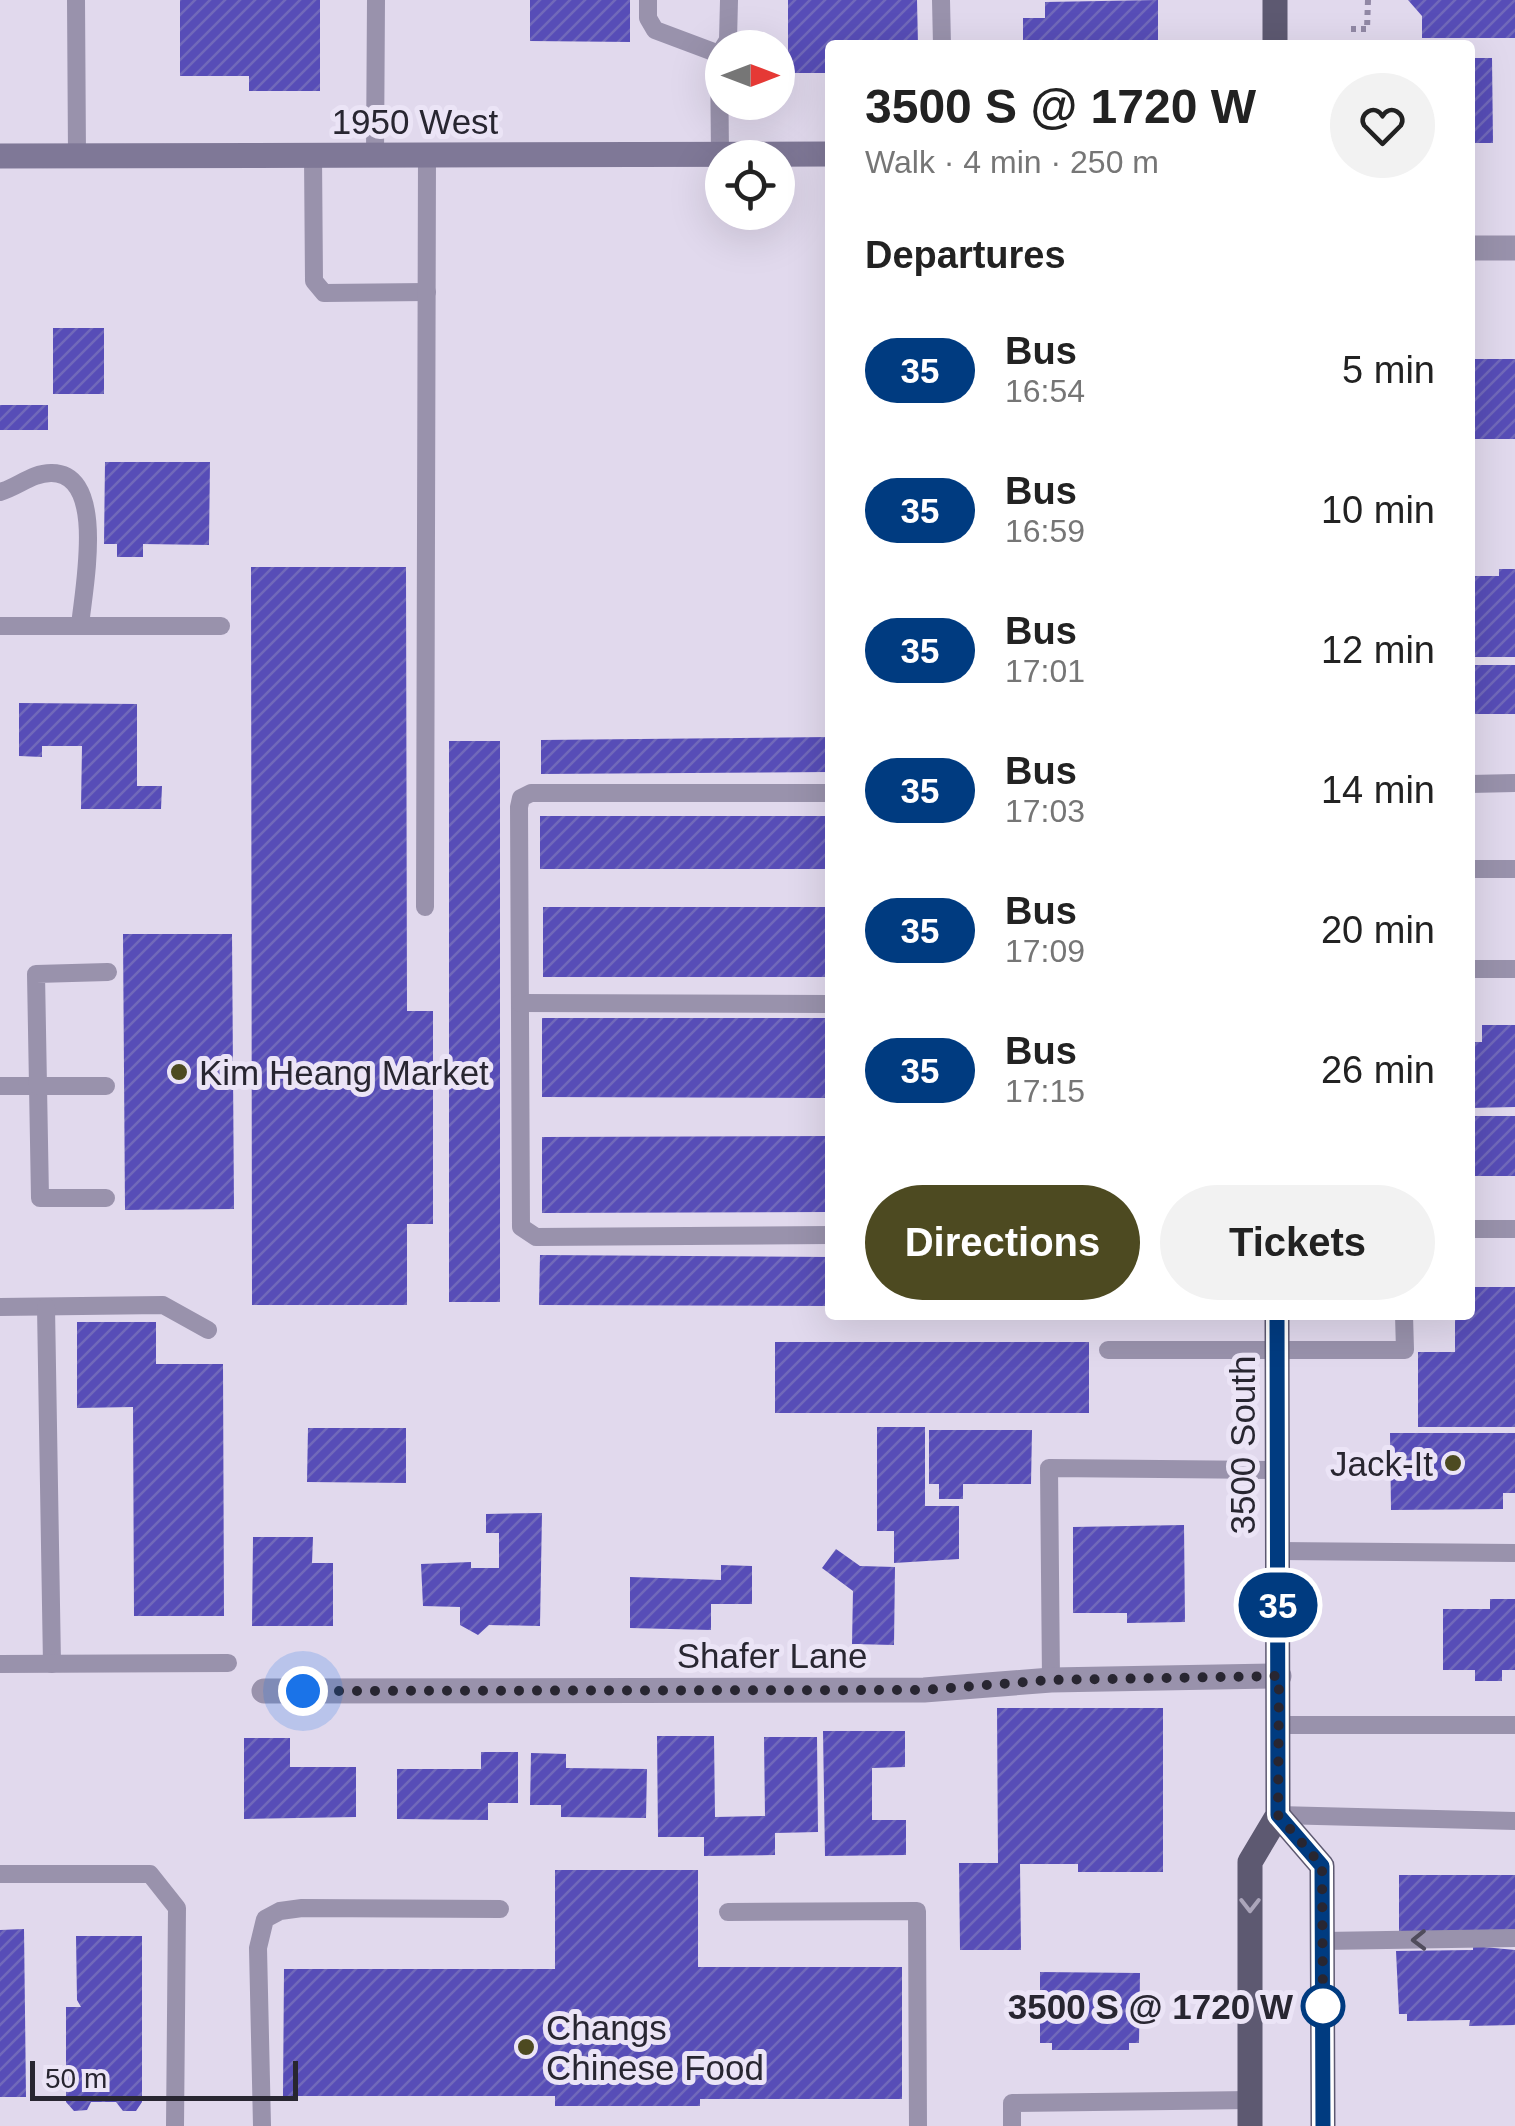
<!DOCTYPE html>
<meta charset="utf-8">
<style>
:root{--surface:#fff;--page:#f2f2f2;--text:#222;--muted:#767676;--accent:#4d4a21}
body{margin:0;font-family:Arial,sans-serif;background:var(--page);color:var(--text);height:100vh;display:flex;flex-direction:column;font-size:38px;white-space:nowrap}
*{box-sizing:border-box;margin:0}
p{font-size:32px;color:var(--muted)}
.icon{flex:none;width:55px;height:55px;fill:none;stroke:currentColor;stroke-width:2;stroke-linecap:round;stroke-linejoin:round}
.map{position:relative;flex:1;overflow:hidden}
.sheet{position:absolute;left:825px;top:40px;width:650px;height:1280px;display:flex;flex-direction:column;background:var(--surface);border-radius:10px;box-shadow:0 10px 40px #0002}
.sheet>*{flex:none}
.badge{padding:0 20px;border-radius:32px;font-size:35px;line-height:65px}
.needle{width:65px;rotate:90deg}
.fabs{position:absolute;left:705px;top:30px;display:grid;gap:20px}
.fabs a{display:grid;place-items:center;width:90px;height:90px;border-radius:50%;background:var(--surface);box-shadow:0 10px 40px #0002;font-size:50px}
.scale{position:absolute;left:30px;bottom:25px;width:268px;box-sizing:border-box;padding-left:10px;border:5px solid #282631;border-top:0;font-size:28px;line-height:35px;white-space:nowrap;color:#282631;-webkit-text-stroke:8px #ebe4f6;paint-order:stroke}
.you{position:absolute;width:50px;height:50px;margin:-25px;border:8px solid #fff;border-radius:50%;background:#1a73e8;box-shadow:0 0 0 15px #1a73e833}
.map>.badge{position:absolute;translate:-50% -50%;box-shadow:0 0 0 5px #fff}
h2{padding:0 40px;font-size:38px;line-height:90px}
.round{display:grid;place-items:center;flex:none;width:105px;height:105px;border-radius:52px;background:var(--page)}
.summary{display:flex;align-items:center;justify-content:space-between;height:170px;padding:0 40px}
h1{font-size:48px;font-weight:700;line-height:75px}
.cta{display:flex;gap:20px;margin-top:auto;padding:20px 40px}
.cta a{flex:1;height:115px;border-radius:60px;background:var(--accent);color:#fff;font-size:40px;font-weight:700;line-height:115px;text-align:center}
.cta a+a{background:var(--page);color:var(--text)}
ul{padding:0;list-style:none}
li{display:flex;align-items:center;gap:30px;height:140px;padding:0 40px}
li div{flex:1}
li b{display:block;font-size:38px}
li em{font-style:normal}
li .badge{min-width:110px;font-weight:700;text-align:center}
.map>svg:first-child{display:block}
.building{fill:url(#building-hatch)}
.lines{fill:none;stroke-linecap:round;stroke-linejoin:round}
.path{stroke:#9188a5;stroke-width:6;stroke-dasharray:5 5;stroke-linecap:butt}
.lane{stroke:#9992ac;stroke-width:18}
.street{stroke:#9992ac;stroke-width:25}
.secondary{stroke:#7f7897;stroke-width:25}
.primary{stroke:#5d5971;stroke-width:25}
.oneway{stroke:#aba5ba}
.oneway2{stroke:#504c5c}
.line-casing{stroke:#fff;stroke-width:22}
.line{stroke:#003b80;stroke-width:15}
.walk{stroke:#282631;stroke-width:10;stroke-dasharray:0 18}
.poi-dot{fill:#4d4a21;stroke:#ebe4f6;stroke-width:4}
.stop-dot{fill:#fff;stroke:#003b80;stroke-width:5}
.labels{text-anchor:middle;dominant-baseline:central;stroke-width:10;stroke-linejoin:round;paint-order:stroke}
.street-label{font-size:35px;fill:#282631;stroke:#ebe4f6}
.poi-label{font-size:35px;fill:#282631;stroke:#ebe4f6;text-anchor:start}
.stop-label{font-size:35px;font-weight:bold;fill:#282631;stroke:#ebe4f6;text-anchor:end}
</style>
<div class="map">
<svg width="1515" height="2126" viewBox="0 0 1515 2126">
<defs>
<pattern id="building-hatch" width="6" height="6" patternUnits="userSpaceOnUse" patternTransform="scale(2.5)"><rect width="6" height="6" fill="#574db7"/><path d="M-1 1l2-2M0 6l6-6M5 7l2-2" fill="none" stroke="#7169ba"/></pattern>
</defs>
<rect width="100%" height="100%" fill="#e1d9ed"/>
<g class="building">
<polygon points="180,0 320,0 320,91 249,91 249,76 180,76"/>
<polygon points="530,0 630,0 630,42 530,41"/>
<polygon points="788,0 917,0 918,45 830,45 830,73 788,73"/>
<polygon points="1158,0 1158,45 1023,45 1023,18 1045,18 1045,2"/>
<polygon points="1408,0 1515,0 1515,38 1422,38 1422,16"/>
<polygon points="1470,58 1492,58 1493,143 1470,143"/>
<rect x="53" y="328" width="51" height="66"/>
<polygon points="1472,359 1515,359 1515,439 1473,439"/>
<rect x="0" y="405" width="48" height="25"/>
<polygon points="105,462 210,462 209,545 143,544 143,557 117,557 117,544 104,544"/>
<polygon points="251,567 406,567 407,1011 433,1011 433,1224 407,1224 407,1305 252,1305"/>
<polygon points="1499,569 1515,569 1515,657 1470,657 1470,576 1499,576"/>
<rect x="1470" y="665" width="45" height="49"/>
<polygon points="19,703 137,704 137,786 162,786 161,809 81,809 82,746 42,746 42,757 19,756"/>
<polygon points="830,737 830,772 541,774 541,740"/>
<rect x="449" y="741" width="51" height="561"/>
<rect x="540" y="816" width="290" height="53"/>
<rect x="543" y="907" width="287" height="70"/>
<polygon points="123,934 232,934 234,1209 125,1210"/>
<polygon points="542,1018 830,1018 830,1098 542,1097"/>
<polygon points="1482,1025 1515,1025 1515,1107 1470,1108 1470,1042 1482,1042"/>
<rect x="1470" y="1116" width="45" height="60"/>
<polygon points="830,1136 830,1212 542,1213 542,1137"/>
<polygon points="540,1255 830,1257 830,1306 539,1305"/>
<polygon points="1470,1287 1515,1287 1515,1427 1418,1427 1418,1352 1455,1352 1455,1315 1470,1315"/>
<polygon points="77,1322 156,1322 156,1364 223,1364 224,1616 134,1616 133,1407 77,1408"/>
<rect x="775" y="1342" width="314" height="71"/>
<polygon points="877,1427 925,1427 925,1506 959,1506 959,1559 894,1563 894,1531 877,1531"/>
<polygon points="308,1428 406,1428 406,1483 307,1482"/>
<polygon points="929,1430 1032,1430 1031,1484 963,1484 963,1499 939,1499 939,1484 929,1484"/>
<polygon points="1390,1433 1515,1433 1515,1493 1503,1493 1503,1509 1391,1510"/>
<polygon points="542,1513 540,1626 489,1625 478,1635 460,1625 460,1607 423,1606 421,1564 471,1562 471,1568 499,1568 499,1533 486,1533 486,1514"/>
<polygon points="1184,1525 1185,1622 1127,1623 1127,1613 1073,1613 1073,1527"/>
<polygon points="253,1537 313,1537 312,1563 333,1563 333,1626 252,1626"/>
<polygon points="836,1549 860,1566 895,1567 894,1645 852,1644 853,1591 822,1568"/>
<polygon points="721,1565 752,1566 752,1604 711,1604 711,1630 630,1628 630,1577 721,1580"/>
<polygon points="1490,1599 1515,1599 1515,1670 1502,1670 1502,1681 1475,1681 1475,1670 1443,1670 1443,1609 1490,1609"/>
<polygon points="997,1708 1163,1708 1163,1872 1078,1872 1078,1864 1020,1864 1021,1950 960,1950 959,1863 998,1863"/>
<polygon points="823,1731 905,1731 905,1767 872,1768 872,1820 906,1820 906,1855 825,1856"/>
<polygon points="657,1736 714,1736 715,1817 765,1816 764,1737 817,1737 818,1832 775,1833 775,1855 704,1856 704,1837 658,1837"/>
<polygon points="244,1738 290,1738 290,1767 356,1767 356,1817 244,1819"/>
<polygon points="481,1752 518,1752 518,1803 488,1803 488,1820 397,1819 397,1769 481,1769"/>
<polygon points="531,1753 566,1754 566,1768 647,1769 646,1818 561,1817 561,1805 530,1805"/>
<polygon points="555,1870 698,1870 698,1967 902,1967 902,2099 700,2099 700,2106 555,2106 555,2096 283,2096 284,1969 555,1969"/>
<rect x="1399" y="1875" width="116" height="58"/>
<polygon points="24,1929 26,2097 0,2097 0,1930"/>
<polygon points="76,1936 142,1936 142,2102 136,2111 123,2111 116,2102 91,2102 87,2110 74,2111 66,2102 66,2007 81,2007 77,2000"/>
<polygon points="1473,1946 1515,1950 1515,2025 1469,2026 1470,2020 1407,2021 1407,2014 1399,2014 1396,1951 1473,1950"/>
<polygon points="1040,1972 1140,1973 1139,2043 1129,2043 1129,2050 1052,2050 1052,2043 1040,2043"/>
</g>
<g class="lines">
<polyline class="path" points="1351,29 1367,29 1368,0"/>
<g class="lane">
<polyline points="76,0 77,155"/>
<polyline points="648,0 648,18 655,30 719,54 720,154"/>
<polyline points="941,0 942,45"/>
<polyline points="723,48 728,40 729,0"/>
<polyline points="313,156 314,281 324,293 427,292"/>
<polyline points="375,156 376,0"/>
<path d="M 0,492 C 18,487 32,473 51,473 C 108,472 83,591 80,626"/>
<polyline points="0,626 221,626"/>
<polyline points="1470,784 1515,783"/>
<polyline points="830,793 531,793 521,798 519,807 521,1227 536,1237 830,1235"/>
<polyline points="1470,869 1515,869"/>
<polyline points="425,907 427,155"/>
<polyline points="1470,969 1515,969"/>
<polyline points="520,1003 830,1004"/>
<polyline points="0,1086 38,1086 40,1198 106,1198"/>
<polyline points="106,1086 38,1086 36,974 108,972"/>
<polyline points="1470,1229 1515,1229"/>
<polyline points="0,1307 163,1305 208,1330"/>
<polyline points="46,1307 52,1664"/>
<polyline points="1108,1350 1405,1350 1404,1315"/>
<polyline points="1278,1551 1515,1553"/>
<polyline points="0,1664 228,1663"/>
<polyline points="1051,1680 1049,1468 1277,1470"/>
<polyline points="1279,1725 1515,1725"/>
<polyline points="1278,1815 1515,1821"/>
<polyline points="0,1874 150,1874 177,1908 175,2126"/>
<polyline points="728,1912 917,1911 918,2126"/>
<polyline points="1323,1941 1515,1938"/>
<polyline points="262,2126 258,1948 265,1919 280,1911 302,1908 500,1909"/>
<polyline points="1012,2126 1012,2103 1250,2100"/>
</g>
<g class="street">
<polyline points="1470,248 1515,248"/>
<polyline points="264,1691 924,1690 1051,1680 1279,1676"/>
</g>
<polyline class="secondary" points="0,156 830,154"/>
<g class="primary">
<polyline points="1275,45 1275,0"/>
<polyline points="1278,1815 1322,1866 1323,2126"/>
<polyline points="1250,2126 1250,1862 1278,1815 1277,1315"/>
</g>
</g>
<defs><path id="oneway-chevron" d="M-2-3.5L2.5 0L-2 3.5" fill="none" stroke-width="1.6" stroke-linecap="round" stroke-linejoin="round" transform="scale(2.5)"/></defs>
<use class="oneway" href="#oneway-chevron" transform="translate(1250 1905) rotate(90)"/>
<use class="oneway2" href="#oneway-chevron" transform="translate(1419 1940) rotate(179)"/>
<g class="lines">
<g class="line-casing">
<polyline id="line" points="1277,1315 1278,1815 1322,1866 1323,2126"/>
</g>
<use href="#line" class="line"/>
<polyline class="walk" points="303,1691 924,1690 1051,1680 1279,1676 1278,1815 1322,1866 1323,2012 1323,2006"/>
</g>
<g class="poi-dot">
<circle cx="179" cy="1072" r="10"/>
<circle cx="1453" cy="1463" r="10"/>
<circle cx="526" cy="2047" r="10"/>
</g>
<circle class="stop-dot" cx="1323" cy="2006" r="20"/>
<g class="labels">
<g class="street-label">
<text x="415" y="121">1950 West</text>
<text transform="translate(1242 1445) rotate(-90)">3500 South</text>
<text x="772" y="1655">Shafer Lane</text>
</g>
<g class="poi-label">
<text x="199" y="1072">Kim Heang Market</text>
<text x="1433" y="1463" text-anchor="end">Jack-It</text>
<text x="546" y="2027">Changs<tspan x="546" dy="40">Chinese Food</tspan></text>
</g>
<g class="stop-label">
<text x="1293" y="2006">3500 S @ 1720 W</text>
</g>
</g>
</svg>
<div class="fabs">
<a><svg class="needle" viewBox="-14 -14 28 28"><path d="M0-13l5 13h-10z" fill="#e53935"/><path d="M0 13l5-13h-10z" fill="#767676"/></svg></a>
<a><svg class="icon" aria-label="locate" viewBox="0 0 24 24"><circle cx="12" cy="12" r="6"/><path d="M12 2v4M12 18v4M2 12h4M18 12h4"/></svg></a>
</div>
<div class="scale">50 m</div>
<div class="you" style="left:303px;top:1691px"></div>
<b class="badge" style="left:1278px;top:1605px;background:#003b80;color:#fff">35</b>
<section class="sheet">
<div class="summary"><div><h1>3500 S @ 1720 W</h1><p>Walk · 4 min · 250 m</p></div><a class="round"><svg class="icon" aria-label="heart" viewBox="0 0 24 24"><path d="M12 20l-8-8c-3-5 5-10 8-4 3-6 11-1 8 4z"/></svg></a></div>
<h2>Departures</h2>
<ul>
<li><span class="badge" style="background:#003b80;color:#fff">35</span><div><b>Bus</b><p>16:54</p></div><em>5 min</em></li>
<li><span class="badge" style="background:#003b80;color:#fff">35</span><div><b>Bus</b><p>16:59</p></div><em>10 min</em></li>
<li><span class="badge" style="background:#003b80;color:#fff">35</span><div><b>Bus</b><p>17:01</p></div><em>12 min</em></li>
<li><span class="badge" style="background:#003b80;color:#fff">35</span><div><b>Bus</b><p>17:03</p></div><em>14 min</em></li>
<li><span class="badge" style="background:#003b80;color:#fff">35</span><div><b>Bus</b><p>17:09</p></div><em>20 min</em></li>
<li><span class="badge" style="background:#003b80;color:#fff">35</span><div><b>Bus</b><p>17:15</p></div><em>26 min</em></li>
</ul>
<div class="cta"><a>Directions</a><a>Tickets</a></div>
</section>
</div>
